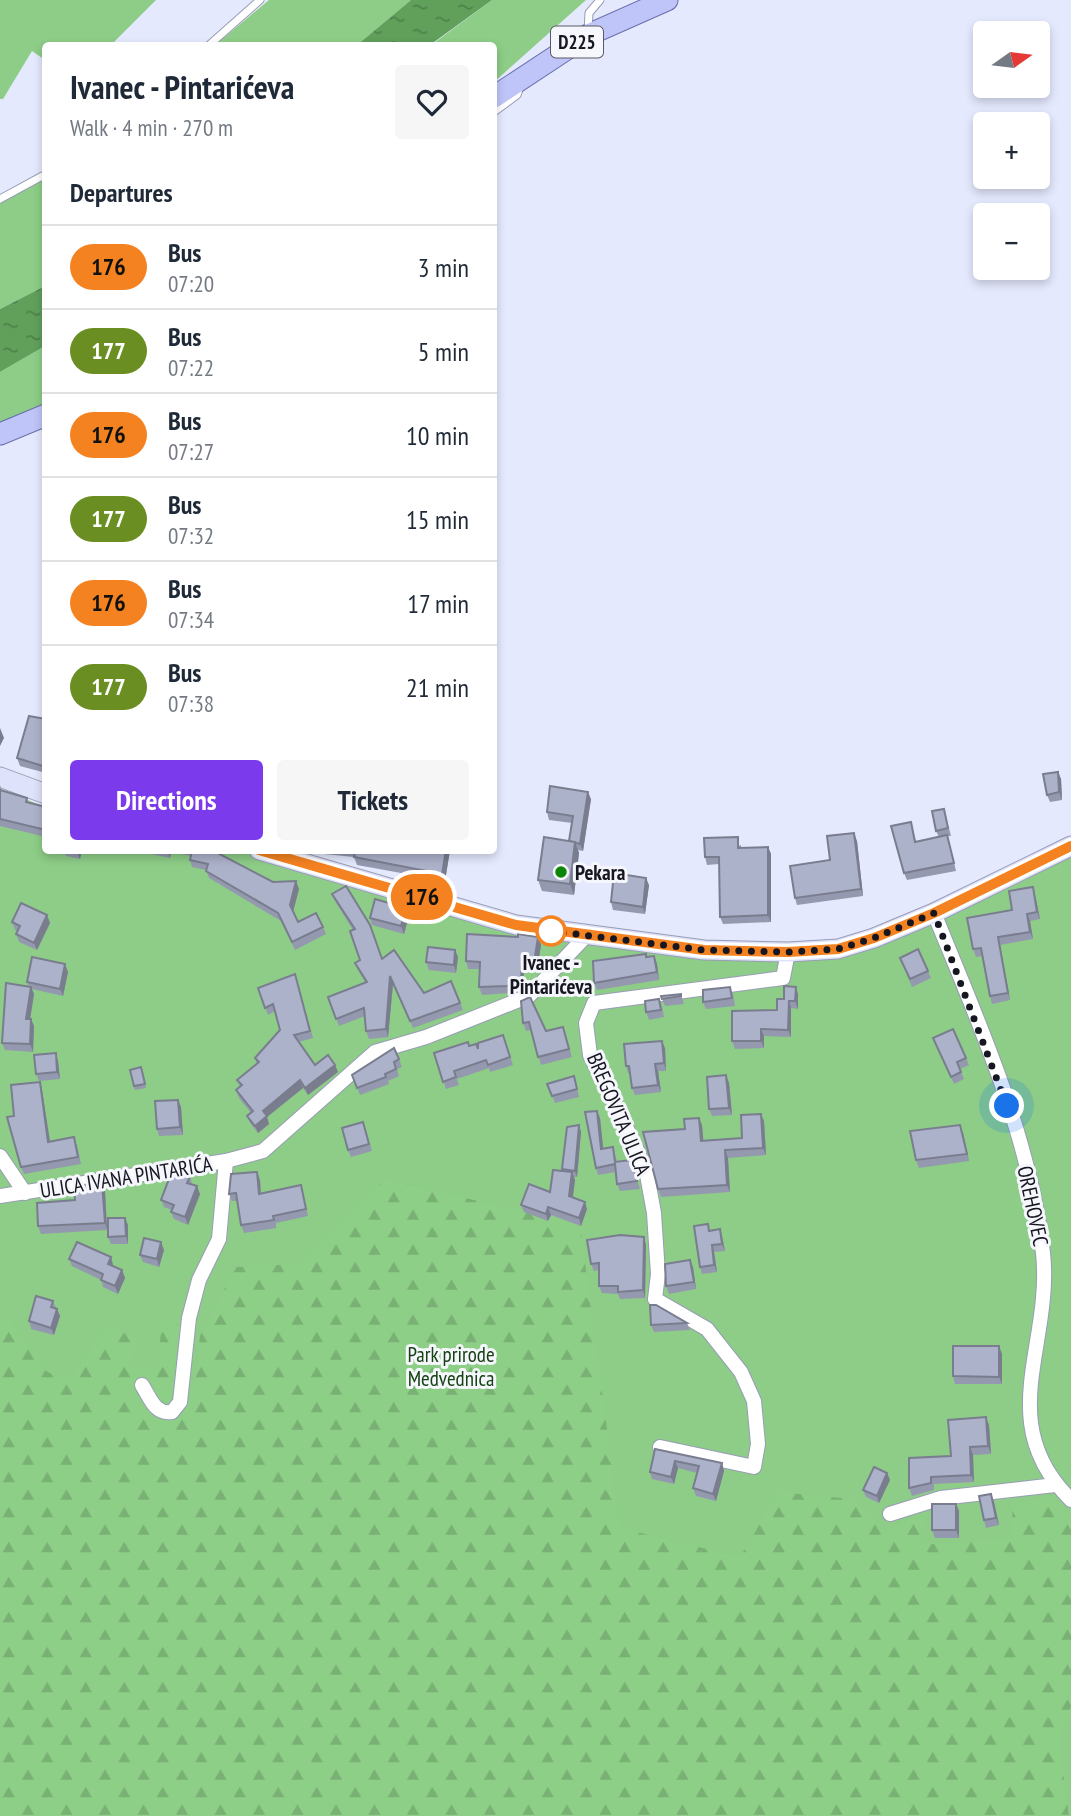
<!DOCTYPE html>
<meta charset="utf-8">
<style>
:root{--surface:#fff;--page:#f6f6f7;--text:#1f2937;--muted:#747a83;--line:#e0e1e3;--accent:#7c3aed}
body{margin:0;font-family:"PT Sans Narrow",sans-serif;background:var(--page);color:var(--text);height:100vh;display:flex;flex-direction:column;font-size:26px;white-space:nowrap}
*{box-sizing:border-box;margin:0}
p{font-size:23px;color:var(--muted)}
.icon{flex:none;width:38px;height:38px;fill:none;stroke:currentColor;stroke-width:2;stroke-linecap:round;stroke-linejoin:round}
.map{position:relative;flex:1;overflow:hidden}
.details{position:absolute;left:42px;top:42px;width:455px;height:812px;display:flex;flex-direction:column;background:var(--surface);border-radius:7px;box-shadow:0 4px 10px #0003}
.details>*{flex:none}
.badge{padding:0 14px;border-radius:23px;font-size:24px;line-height:46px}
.needle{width:46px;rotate:76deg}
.buttons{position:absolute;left:973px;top:21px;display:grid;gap:14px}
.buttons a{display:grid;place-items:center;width:77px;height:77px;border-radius:7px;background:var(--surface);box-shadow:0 4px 10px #0003;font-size:35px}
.you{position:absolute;width:35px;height:35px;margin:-18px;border:5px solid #fff;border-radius:50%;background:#1a73e8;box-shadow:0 0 0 10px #1a73e833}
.map>.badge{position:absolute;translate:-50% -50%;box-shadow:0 0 0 4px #fff}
h2{padding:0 28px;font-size:26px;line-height:63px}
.round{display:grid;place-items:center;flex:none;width:74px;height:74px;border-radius:7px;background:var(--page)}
.head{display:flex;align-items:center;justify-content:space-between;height:119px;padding:0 28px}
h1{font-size:33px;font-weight:700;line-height:52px}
.primary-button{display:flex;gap:14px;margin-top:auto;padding:14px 28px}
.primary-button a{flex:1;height:80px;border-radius:7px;background:var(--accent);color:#fff;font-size:28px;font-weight:700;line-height:80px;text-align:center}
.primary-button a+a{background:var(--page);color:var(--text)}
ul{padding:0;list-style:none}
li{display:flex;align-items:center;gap:21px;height:84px;padding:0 28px;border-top:2px solid var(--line)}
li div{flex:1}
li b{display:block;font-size:26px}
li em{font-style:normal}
li .badge{min-width:77px;font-weight:700;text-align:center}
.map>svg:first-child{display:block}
.green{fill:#8dcd87}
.forest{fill:url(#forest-firs)}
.water{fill:url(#water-ripples)}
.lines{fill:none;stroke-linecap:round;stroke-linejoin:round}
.lane-casing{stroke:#989db5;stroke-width:9}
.street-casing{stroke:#989db5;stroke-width:16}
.secondary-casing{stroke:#989db5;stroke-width:21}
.primary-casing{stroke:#696faa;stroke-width:23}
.lane{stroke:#fff;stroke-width:7}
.street{stroke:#fff;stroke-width:14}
.secondary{stroke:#dfe2fb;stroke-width:19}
.primary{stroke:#bfc5f8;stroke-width:21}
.wall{fill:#9599af}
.shaded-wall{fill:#797d8e}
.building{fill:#adb2cb;stroke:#797d8e;stroke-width:2}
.line-casing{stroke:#fff;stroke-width:16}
.line{stroke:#f58220;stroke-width:10}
.walk{stroke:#161721;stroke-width:7;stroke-dasharray:0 12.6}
.poi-dot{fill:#0c8606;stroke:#f6f7fc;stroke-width:2.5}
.stop-dot{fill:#fff;stroke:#f58220;stroke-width:3.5}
.labels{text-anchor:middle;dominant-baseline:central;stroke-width:6;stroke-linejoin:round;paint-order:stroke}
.shield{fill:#f6f7fc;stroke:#595a63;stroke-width:2}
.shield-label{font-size:19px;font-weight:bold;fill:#161721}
.poi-label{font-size:21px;font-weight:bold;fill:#161721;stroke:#f6f7fc;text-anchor:start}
.stop-label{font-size:21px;font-weight:bold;fill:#161721;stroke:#f6f7fc}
.street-label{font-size:21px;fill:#161721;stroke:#f6f7fc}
.park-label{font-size:21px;fill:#164213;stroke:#f6f7fc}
</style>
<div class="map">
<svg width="1071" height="1816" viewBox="0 0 1071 1816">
<defs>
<pattern id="forest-firs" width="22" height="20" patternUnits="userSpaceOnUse" patternTransform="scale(1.75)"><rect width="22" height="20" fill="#8dcf87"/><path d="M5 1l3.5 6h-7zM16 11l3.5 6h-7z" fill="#79b174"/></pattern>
<pattern id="water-ripples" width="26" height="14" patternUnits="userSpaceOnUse" patternTransform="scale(1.75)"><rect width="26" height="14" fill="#60a05b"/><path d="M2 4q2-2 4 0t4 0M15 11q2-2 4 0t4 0" fill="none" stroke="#4e814b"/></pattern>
</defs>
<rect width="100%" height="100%" fill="#e5e9fe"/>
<g class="green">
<polygon points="0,0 156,0 111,45 46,46 45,60 32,51 3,99 0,99"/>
<polygon points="269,0 411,0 357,45 214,46"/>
<polygon points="492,0 586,0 494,82 494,46 430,46"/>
<polygon points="45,177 45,286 0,309 0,201"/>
<polygon points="45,346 45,406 0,424 0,372"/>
<polygon points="0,789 45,807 46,850 263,851 490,917 704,950 847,944 1071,855 1071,1816 0,1816"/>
</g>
<polygon class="forest" points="385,1179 580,1225 620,1528 740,1557 779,1492 851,1499 885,1531 925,1512 919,1545 1013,1539 1012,1504 1048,1497 1071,1520 1071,1706 1059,1741 1069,1816 0,1816 0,1317 9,1320 46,1371 68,1382 106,1325 139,1340 127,1368 158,1369 162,1315 181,1327 172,1375 195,1385 200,1336 236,1267 298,1264"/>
<g class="water">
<polygon points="411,0 492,0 430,45 357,45"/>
<polygon points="45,286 45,346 0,372 0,309"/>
</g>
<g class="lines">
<g class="lane-casing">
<g id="lane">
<polyline points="588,31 589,13 600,0"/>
<polyline points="208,46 260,0"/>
<polyline points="494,112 517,95 520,87"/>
<polyline points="0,199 46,174"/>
</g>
</g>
<g class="street-casing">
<g id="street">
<path d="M 934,913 C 978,1021 1030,1136 1043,1253 C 1053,1345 992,1422 1071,1500"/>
<polyline points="0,1156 25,1193"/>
<polyline points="0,1196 226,1161 263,1151 375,1052 426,1037 529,996 586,936"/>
<path d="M 142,1385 C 150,1398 155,1415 172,1412 L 180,1402 L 189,1318 L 199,1280 L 219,1239 L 226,1161"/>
<polyline points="660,1447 754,1467 758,1444 754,1401 741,1372 707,1329 655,1299 658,1274 654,1213 647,1175 635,1145 590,1055 586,1023 594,1003 783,978 788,952"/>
<polyline points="890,1514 941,1498 1055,1485"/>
</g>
</g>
<g class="secondary-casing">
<g id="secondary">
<polyline points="0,777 46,794"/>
<polyline points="259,850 516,925 704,950 788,952 838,949 874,938 934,913 1071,846"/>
</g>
</g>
<g class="primary-casing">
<g id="primary">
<polyline points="494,97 588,35 667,0"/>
<polyline points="0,434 46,415"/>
</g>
</g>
<use href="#lane" class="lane"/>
<use href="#street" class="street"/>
<use href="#secondary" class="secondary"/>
<use href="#primary" class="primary"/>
</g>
<g class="wall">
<polygon points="46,719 46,773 20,766 17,758"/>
<polygon points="1058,772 1061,779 1062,800 1050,802 1047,795"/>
<polygon points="0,785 2,791 27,798 29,803 46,807 46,837 0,826"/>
<polygon points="591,799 583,851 578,850 579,853 574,895 542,891 538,880 569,841 572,823 549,820 547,812"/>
<polygon points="944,809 951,836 948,836 956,871 907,880 904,873 911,822 916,842 939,837 936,831"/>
<polygon points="857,841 863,896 797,905 795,898 830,860"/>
<polygon points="741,845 741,847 768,847 771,854 771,922 723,924 720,917 719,864 707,865 705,857"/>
<polygon points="64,850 82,850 80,859 66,856"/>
<polygon points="132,850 212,850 273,882 299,889 293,911 298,922 323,927 326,934 295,950 281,921 209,878 206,870 192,867 190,860 191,856 171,852 170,858"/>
<polygon points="323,850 450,850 445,881 357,865 354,857 324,854"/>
<polygon points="649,885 645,914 613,910 611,902"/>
<polygon points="332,894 382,959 424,993 451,981 463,1010 413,1028 393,984 388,1037 369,1039 366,1031 365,1016 339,1026 328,997 365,982 358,970 355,963 360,960 353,930 335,901"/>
<polygon points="1035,895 1040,919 1030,921 1033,939 1000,945 1010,1000 992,1004 990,996 982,956 976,957 973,949 1012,910"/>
<polygon points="406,908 409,916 404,934 372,925 370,918"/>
<polygon points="47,915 50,923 37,950 19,942 16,934 18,931 15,930 12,922"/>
<polygon points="518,937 538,937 541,945 537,971 524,969 523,988 510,993 482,995 479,987 480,969 468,969 466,961"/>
<polygon points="455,950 458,957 456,973 429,970 426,962"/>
<polygon points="646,954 647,957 654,956 657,964 659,980 597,990 594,983"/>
<polygon points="900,958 928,971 931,978 912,987"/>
<polygon points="68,972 63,996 32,989 34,994 30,1019 31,1019 34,1026 33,1052 5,1050 2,1043 29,987 27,982"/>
<polygon points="295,974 313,1038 299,1042 315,1065 335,1065 338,1072 308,1095 303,1088 267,1117 269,1124 258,1133 250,1123 247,1116 251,1113 239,1098 236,1090 240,1087 237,1080 257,1064 255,1058 280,1030 275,1011 268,1015 258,988"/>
<polygon points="681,994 684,1004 665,1006 662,999"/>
<polygon points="733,994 735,1006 706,1009 703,1002"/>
<polygon points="798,994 798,1009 791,1008 791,1037 764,1036 764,1048 735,1049 732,1041 777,1010 784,999"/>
<polygon points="530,997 546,1031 563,1027 572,1057 541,1065 531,1030 526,1031 523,1023"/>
<polygon points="659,999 662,1006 664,1017 649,1020 646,1012"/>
<polygon points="503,1035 513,1065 490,1072 489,1068 457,1079 459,1085 446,1089 434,1053 478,1049"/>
<polygon points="933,1038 966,1058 969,1065 960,1069 964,1079 954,1084"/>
<polygon points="665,1048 666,1071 658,1071 661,1092 635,1095 632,1088 630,1073 628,1073 626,1066"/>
<polygon points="399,1059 402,1067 397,1069 399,1076 388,1081 389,1084 360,1095 352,1075"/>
<polygon points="58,1061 60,1079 39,1081 36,1074"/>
<polygon points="143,1071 146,1088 135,1090 134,1086"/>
<polygon points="726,1075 729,1083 732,1115 712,1116 709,1109"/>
<polygon points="574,1076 579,1097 555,1103 547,1084"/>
<polygon points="42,1090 50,1141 77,1144 81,1164 24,1174 21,1167 14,1116"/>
<polygon points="178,1100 181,1107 183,1135 159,1136 157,1129"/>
<polygon points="597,1111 600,1118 603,1148 615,1154 617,1162 631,1160 640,1189 620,1191 617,1184 616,1172 598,1175 596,1168"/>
<polygon points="764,1121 766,1155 728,1158 730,1192 661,1197 658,1189 685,1129 702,1125 703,1140 742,1138"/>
<polygon points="579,1125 581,1132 577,1177 574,1177 575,1180 573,1197 587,1209 581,1226 551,1215 548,1221 524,1212 521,1205 550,1192 563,1171 562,1169"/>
<polygon points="366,1130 372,1151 351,1157 348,1150"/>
<polygon points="963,1133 969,1161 919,1168 916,1160"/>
<polygon points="190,1176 192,1184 200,1194 188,1225 174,1219 171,1212 172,1210 164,1207 161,1200"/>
<polygon points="260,1180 261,1194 303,1193 308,1216 276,1223 276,1228 244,1233 241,1225 237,1201 232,1201 229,1194"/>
<polygon points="105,1191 107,1230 41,1234 38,1226 75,1200"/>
<polygon points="128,1225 128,1244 111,1244 108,1237"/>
<polygon points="720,1229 722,1236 725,1251 714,1252 717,1272 702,1274 700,1267 710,1230"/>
<polygon points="644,1237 646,1245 645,1298 620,1299 618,1294 602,1293 599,1286 599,1270 594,1271 591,1264"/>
<polygon points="164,1250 159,1267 143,1262 140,1255"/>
<polygon points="111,1257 113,1265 113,1266 122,1270 125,1278 118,1294 103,1287 101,1280 72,1266 69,1259"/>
<polygon points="693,1267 696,1289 669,1294 666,1286"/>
<polygon points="53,1301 60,1316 54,1335 31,1329 29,1321"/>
<polygon points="687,1323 690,1330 654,1332 651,1325"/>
<polygon points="1002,1354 1002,1384 955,1384 953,1376"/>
<polygon points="989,1425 991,1454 973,1455 974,1482 934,1484 934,1490 912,1496 909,1488 951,1456"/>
<polygon points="655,1449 722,1463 724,1471 716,1501 696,1496 693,1488 697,1473 678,1468 674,1484 652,1479 650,1472"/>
<polygon points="887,1473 890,1480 879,1503 866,1497 863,1490"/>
<polygon points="994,1502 999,1525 986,1528 984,1520"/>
<polygon points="956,1504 959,1511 959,1538 935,1538 932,1530"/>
</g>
<g class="shaded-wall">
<polygon points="0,728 4,738 0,746"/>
<polygon points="1058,772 1061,779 1062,800 1059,792"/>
<polygon points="588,792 591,799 583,851 580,844"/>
<polygon points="854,833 857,841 863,896 861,889"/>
<polygon points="575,842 579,853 574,895 570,884"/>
<polygon points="768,847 771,854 771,922 768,915"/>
<polygon points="78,850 82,850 80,859 77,852"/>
<polygon points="167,850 170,850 171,852 170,858"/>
<polygon points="446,850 450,850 445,881 442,874"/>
<polygon points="646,878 649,885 645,914 643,907"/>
<polygon points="296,881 299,889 293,912 290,905"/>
<polygon points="1033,887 1035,895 1040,919 1037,912"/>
<polygon points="406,908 409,916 404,934 401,926"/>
<polygon points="1027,914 1030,921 1033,939 1030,932"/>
<polygon points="47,915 50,923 37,950 34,943"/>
<polygon points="538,937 541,945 537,971 534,963"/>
<polygon points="998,937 1000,945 1010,1000 1008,993"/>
<polygon points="455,950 458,957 456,973 454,965"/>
<polygon points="654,956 657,964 659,980 657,972"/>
<polygon points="522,961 524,969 523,988 521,980"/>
<polygon points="65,964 68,972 63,996 60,989"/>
<polygon points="390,976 393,984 388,1037 386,1029"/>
<polygon points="31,987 34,994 29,1026 26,1019"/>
<polygon points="796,987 798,994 798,1009 795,1001"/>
<polygon points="789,1001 791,1008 791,1037 788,1030"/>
<polygon points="31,1019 34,1026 33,1052 30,1044"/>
<polygon points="761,1029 764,1036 764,1048 761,1041"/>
<polygon points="662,1041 665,1048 666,1071 664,1063"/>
<polygon points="56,1053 58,1061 60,1079 57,1072"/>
<polygon points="655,1064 658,1071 661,1092 658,1085"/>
<polygon points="335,1065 338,1072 308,1095 305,1088"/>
<polygon points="726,1075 729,1083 732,1115 729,1108"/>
<polygon points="300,1080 303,1088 267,1117 269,1124 258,1133 255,1126 263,1111"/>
<polygon points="40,1082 42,1090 51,1149 48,1142"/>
<polygon points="178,1100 181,1107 183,1135 180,1127"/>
<polygon points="597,1111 600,1118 604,1156 601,1149"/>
<polygon points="761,1114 764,1121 766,1155 763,1148"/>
<polygon points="699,1118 702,1125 704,1148 701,1141"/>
<polygon points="579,1125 581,1132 577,1177 575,1171"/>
<polygon points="960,1125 963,1133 969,1161 967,1154"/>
<polygon points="725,1150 728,1158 730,1192 727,1185"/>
<polygon points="257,1172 260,1180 261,1201 259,1194"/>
<polygon points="572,1172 575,1180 572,1203 569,1196"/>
<polygon points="102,1183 105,1191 107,1230 105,1223"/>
<polygon points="197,1186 200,1194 188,1225 185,1217"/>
<polygon points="585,1202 587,1209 581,1226 579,1218"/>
<polygon points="548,1207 551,1215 548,1221 546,1214"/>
<polygon points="125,1218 128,1225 128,1244 126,1236"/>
<polygon points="720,1229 722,1236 725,1251 722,1244"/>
<polygon points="644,1237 646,1245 645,1298 643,1290"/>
<polygon points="161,1242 164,1250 159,1267 157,1259"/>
<polygon points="712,1245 714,1252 717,1272 714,1265"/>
<polygon points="111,1257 113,1265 110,1271 108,1264"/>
<polygon points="690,1260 693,1267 696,1289 694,1282"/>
<polygon points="122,1270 125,1278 118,1294 115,1286"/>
<polygon points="57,1309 60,1316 54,1335 51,1328"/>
<polygon points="999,1346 1002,1354 1002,1384 999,1377"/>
<polygon points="986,1417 989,1425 991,1454 988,1446"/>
<polygon points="970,1447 973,1455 974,1482 971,1475"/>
<polygon points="675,1461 678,1468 674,1484 671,1477"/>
<polygon points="722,1463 724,1471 716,1501 713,1494"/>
<polygon points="887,1473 890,1480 879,1503 877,1496"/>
<polygon points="991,1494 994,1502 999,1525 996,1518"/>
<polygon points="956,1504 959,1511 959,1538 956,1530"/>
</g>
<g class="building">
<polygon points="29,716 46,719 46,767 17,758"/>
<polygon points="1058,772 1059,792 1047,795 1043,774"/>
<polygon points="550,786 588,792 580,844 569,841 573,816 547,812"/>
<polygon points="0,790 27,798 26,802 46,807 46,830 0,819"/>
<polygon points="944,809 948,828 936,831 932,811"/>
<polygon points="911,822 915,842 947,835 954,863 904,873 891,826"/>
<polygon points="854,833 861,889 795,898 790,866 830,860 827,836"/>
<polygon points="544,837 575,842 570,884 538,880"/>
<polygon points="738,837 738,848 768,847 768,915 720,917 719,857 705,857 704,838"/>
<polygon points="192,850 212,850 273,882 296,881 290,905 298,922 316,913 323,927 292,942 278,913 206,871 208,864 190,860"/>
<polygon points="356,850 446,850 442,874 354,857"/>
<polygon points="614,873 646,878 643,907 611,902"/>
<polygon points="346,886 370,925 382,959 394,950 424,993 451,981 460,1003 410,1021 390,976 386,1029 366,1031 364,1008 336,1019 328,997 367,982 355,963 360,960 350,931 355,929 332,894"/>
<polygon points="1033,887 1037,912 1027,914 1030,932 998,937 1008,993 990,996 981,948 973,949 967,918 1012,910 1009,891"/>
<polygon points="375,899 406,908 401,926 370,918"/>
<polygon points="21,903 47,915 34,943 16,934 20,926 12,922"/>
<polygon points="467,934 518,937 518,934 538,937 534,963 522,961 521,980 507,986 479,987 480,962 466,961"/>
<polygon points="428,947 455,950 454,965 426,962"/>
<polygon points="918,949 928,971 910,979 900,958"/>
<polygon points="646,954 646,957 654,956 657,972 594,983 593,961"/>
<polygon points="32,957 65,964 60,989 27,982"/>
<polygon points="295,974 310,1031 294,1035 315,1065 328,1055 335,1065 305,1088 300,1080 263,1111 267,1116 255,1126 247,1116 253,1111 236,1090 242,1085 237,1080 259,1062 255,1058 280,1030 273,1004 265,1008 258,988"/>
<polygon points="6,983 31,987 26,1019 31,1019 30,1044 2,1043"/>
<polygon points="784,986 796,987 795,1001 789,1001 788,1030 761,1029 761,1041 732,1041 732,1011 777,1010 777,999 784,999"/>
<polygon points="730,987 732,998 703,1002 703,990"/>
<polygon points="681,994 681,996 662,999 661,996"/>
<polygon points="530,997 546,1031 563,1027 569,1049 538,1057 529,1022 523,1023 521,1001"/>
<polygon points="659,999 661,1010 646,1012 645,1001"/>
<polygon points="953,1029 966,1058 957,1062 961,1072 951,1077 933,1038"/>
<polygon points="503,1035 510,1057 488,1065 486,1060 454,1071 456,1077 443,1082 434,1053 468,1042 469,1046 476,1044 478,1049 478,1043"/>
<polygon points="662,1041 664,1063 655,1064 658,1085 632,1088 629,1066 626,1066 624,1044"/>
<polygon points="394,1048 399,1059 394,1062 396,1069 385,1074 386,1077 357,1088 352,1075"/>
<polygon points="56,1053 57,1072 36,1074 34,1055"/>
<polygon points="141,1067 145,1084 134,1086 130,1070"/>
<polygon points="726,1075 729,1108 709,1109 707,1077"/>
<polygon points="574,1076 577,1089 552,1096 547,1084"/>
<polygon points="40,1082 48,1142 74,1137 78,1157 21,1167 7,1117 14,1116 11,1085"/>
<polygon points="178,1100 180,1127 157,1129 155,1101"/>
<polygon points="597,1111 601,1149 613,1147 615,1162 631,1160 637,1181 617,1184 615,1164 596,1168 585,1112"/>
<polygon points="761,1114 763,1148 725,1150 727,1185 658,1189 643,1132 685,1129 684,1119 699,1118 701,1141 742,1138 741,1115"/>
<polygon points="363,1122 369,1144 348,1150 342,1128"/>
<polygon points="579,1125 575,1171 562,1169 567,1127"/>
<polygon points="960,1125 967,1154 916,1160 910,1131"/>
<polygon points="553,1170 572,1172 569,1196 585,1202 579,1218 548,1207 546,1214 521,1205 529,1184 550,1192"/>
<polygon points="172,1171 190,1176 187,1183 197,1186 185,1217 171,1212 174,1205 161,1200"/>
<polygon points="257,1172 259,1194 301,1185 306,1209 273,1216 274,1220 241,1225 236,1193 229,1194 231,1174"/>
<polygon points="102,1183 105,1223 38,1226 37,1203 75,1200 74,1186"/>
<polygon points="108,1218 125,1218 126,1236 108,1237"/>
<polygon points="708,1224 709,1231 720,1229 722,1244 712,1245 714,1265 700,1267 694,1226"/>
<polygon points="620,1235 644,1237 643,1290 618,1292 618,1286 599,1286 599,1263 591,1264 587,1240"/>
<polygon points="144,1238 161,1242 157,1259 140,1255"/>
<polygon points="77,1242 111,1257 108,1264 122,1270 115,1286 101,1280 103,1274 69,1259"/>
<polygon points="690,1260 694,1282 666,1286 665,1264"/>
<polygon points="36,1296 53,1301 51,1307 57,1309 51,1328 29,1321"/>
<polygon points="650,1305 656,1305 687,1323 651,1325"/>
<polygon points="953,1346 999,1346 999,1377 953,1376"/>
<polygon points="986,1417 988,1446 970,1447 971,1475 931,1477 931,1483 909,1488 909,1458 951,1456 948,1420"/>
<polygon points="655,1449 722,1463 713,1494 693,1488 699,1466 675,1461 671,1477 650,1472"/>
<polygon points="874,1467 887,1473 877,1496 863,1490"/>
<polygon points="991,1494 996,1518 984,1520 979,1496"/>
<rect x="932" y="1504" width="24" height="26"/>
</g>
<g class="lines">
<g class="line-casing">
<polyline id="line" points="259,850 516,925 704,950 788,952 838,949 874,938 934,913 1071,846"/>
</g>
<use href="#line" class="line"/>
<polyline class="walk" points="551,931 704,950 788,952 838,949 874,938 934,913 1007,1106"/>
</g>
<circle class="poi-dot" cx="561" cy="872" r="7"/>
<circle class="stop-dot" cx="551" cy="931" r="14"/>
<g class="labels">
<rect class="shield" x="551" y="26.5" width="52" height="31" rx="5"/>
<g class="shield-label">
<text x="577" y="42">D225</text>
</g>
<g class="poi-label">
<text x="575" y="872">Pekara</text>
</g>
<g class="stop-label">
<text x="551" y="962">Ivanec -<tspan x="551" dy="24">Pintarićeva</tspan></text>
</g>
<g class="street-label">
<text transform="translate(619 1114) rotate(67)">BREGOVITA ULICA</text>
<text transform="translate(126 1177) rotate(-9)">ULICA IVANA PINTARIĆA</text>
<text transform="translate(1033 1206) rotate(78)">OREHOVEC</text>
</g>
<g class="park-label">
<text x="451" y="1354">Park prirode<tspan x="451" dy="24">Medvednica</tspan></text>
</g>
</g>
</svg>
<div class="buttons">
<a><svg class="needle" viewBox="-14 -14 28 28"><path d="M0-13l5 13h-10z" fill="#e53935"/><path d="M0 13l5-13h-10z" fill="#747a83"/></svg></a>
<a>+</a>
<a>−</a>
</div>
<div class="you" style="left:1007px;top:1106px"></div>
<b class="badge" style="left:422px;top:897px;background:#f58220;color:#111">176</b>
<section class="details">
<div class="head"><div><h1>Ivanec - Pintarićeva</h1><p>Walk · 4 min · 270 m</p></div><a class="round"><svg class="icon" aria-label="heart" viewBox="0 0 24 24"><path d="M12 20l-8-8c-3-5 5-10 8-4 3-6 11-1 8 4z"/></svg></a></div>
<h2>Departures</h2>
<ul>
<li><span class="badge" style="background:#f58220;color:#111">176</span><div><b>Bus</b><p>07:20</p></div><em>3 min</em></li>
<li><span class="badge" style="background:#6b8e23;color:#fff">177</span><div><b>Bus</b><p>07:22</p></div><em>5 min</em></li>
<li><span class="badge" style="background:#f58220;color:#111">176</span><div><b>Bus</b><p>07:27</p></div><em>10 min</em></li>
<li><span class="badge" style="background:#6b8e23;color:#fff">177</span><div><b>Bus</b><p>07:32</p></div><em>15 min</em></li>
<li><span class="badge" style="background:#f58220;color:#111">176</span><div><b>Bus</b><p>07:34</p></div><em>17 min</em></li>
<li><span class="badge" style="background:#6b8e23;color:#fff">177</span><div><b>Bus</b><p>07:38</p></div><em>21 min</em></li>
</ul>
<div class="primary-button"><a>Directions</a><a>Tickets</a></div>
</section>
</div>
